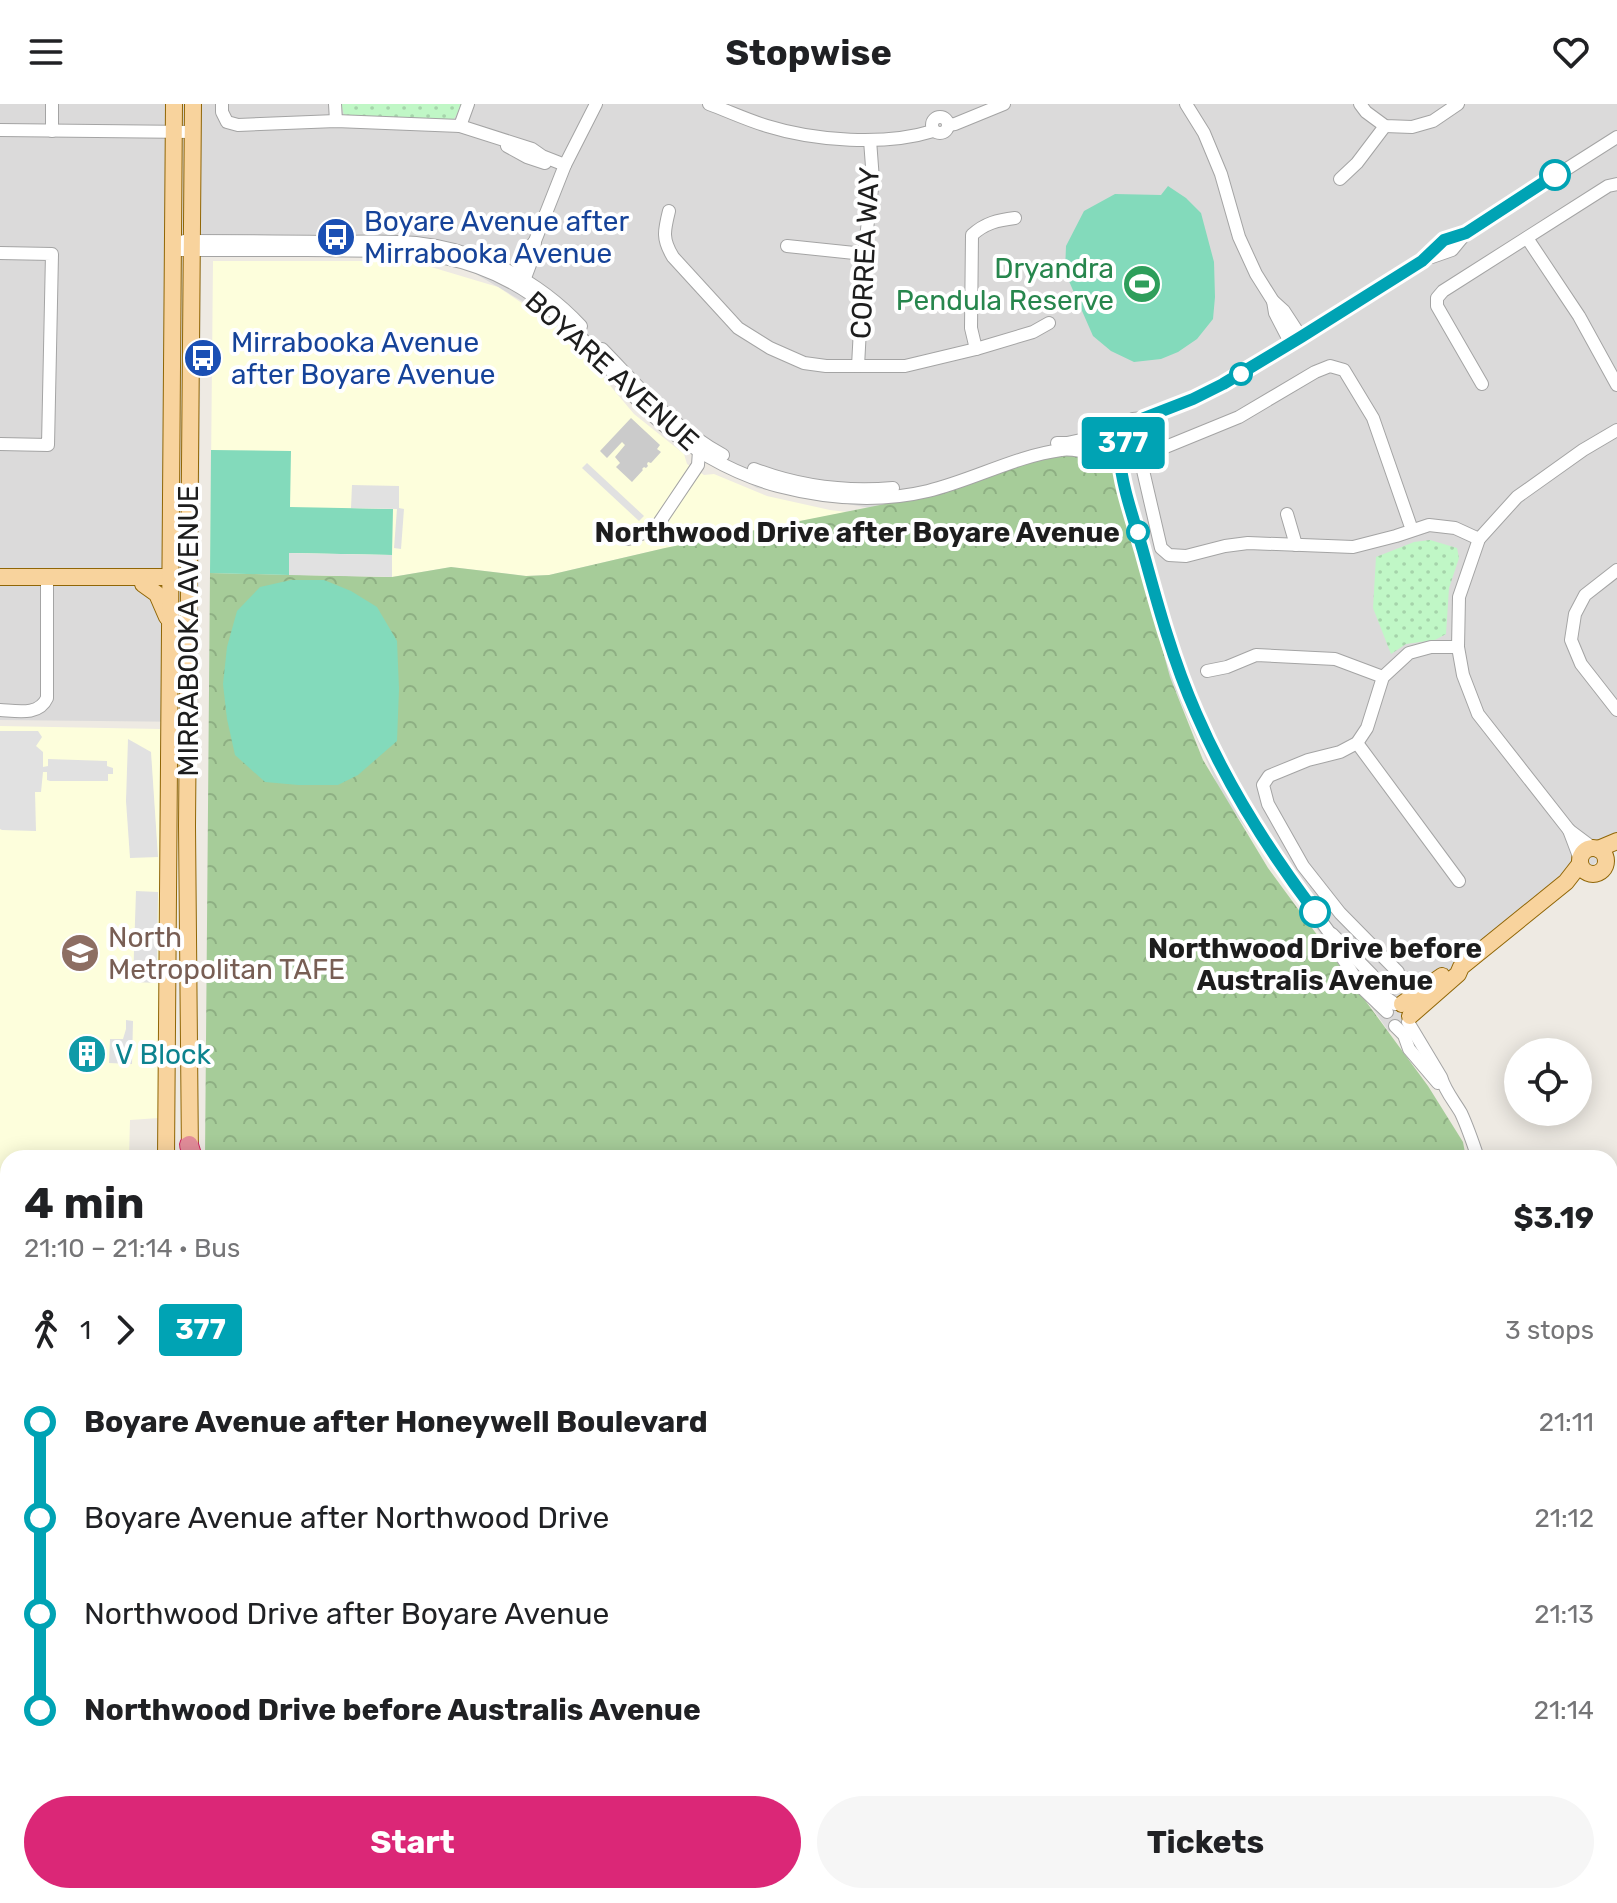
<!DOCTYPE html>
<meta charset="utf-8">
<style>
:root{--surface:#fff;--page:#f6f6f6;--text:#202124;--muted:#757577;--accent:#db2777}
body{margin:0;font-family:Rubik,sans-serif;background:var(--page);color:var(--text);height:100vh;display:flex;flex-direction:column;font-size:30px;white-space:nowrap}
*{box-sizing:border-box;margin:0}
p{font-size:26px;color:var(--muted)}
.icon{flex:none;width:44px;height:44px;fill:none;stroke:currentColor;stroke-width:2;stroke-linecap:round;stroke-linejoin:round}
.map{position:relative;flex:1;overflow:hidden}
.panel{position:absolute;left:0px;top:1046px;width:1618px;height:754px;display:flex;flex-direction:column;background:var(--surface);border-radius:24px 24px 0 0;box-shadow:0 4px 20px #0003}
.panel>*{flex:none}
.badge{padding:0 16px;border-radius:6px;font-size:28px;line-height:52px}
.controls{position:absolute;left:1504px;top:934px;display:grid;gap:16px}
.controls a{display:grid;place-items:center;width:88px;height:88px;border-radius:50%;background:var(--surface);box-shadow:0 4px 20px #0003;font-size:40px}
.map>.badge{position:absolute;translate:-50% -50%;box-shadow:0 0 0 4px #fff}
.legs{display:flex;align-items:center;gap:12px;height:88px;padding:0 24px;font-size:26px}
.legs p{margin-inline-start:auto}
.headline{display:flex;align-items:center;justify-content:space-between;height:136px;padding:0 24px}
h1{font-size:44px;font-weight:700;line-height:60px}
.cta{display:flex;gap:16px;margin-top:auto;padding:16px 24px}
.cta a{flex:1;height:92px;border-radius:48px;background:var(--accent);color:#fff;font-size:32px;font-weight:700;line-height:92px;text-align:center}
.cta a+a{background:var(--page);color:var(--text)}
ul{padding:0 24px;list-style:none}
li{display:flex;align-items:center;gap:28px;height:96px;font-size:30px}
li i{display:grid;place-items:center;width:12px;height:100%;margin:0 10px;background:currentColor}
li i::after{content:'';width:20px;height:20px;margin:-10px;border:6px solid;border-radius:50%;background:var(--surface)}
li p{margin-inline-start:auto}
li:first-child i{background:linear-gradient(#0000 50%,currentColor 0)}
li:last-child i{background:linear-gradient(currentColor 50%,#0000 0)}
header{display:flex;justify-content:space-between;align-items:center;height:104px;padding:0 24px;background:var(--surface);font-size:36px;font-weight:700}
.map>svg:first-child{display:block}
.residential{fill:#dbdada}
.commercial{fill:#eed4d2}
.education{fill:#fdfedc}
.religious{fill:#cbcbcb}
.forest{fill:url(#forest-crowns)}
.park{fill:url(#park-dots)}
.pitch{fill:#83dabb}
.parking{fill:#e1e1e1}
.lines{fill:none;stroke-linecap:round;stroke-linejoin:round}
.minor-casing{stroke:#a4a4a4;stroke-width:14}
.major-casing{stroke:#906606;stroke-width:18}
.highway-casing{stroke:#d12a5f;stroke-width:20}
.minor{stroke:#fff;stroke-width:12}
.major{stroke:#f8d39d;stroke-width:16}
.highway{stroke:#e38d9a;stroke-width:18}
.line-1-casing{stroke:#fff;stroke-width:18}
.line-1{stroke:#00a3b4;stroke-width:12}
.stop-1-dot{fill:#fff;stroke:#00a3b4;stroke-width:4}
.labels{text-anchor:middle;dominant-baseline:central;stroke-width:8;stroke-linejoin:round;paint-order:stroke}
.transit-label{font-size:28px;fill:#164399;stroke:#fff;text-anchor:start}
.street-label{font-size:28px;fill:#1d1d1d;stroke:#fff}
.leisure-label{font-size:28px;fill:#27864d;stroke:#fff;text-anchor:end}
.stop-label{font-size:28px;font-weight:bold;fill:#1d1d1d;stroke:#fff;text-anchor:end}
.education-label{font-size:28px;fill:#785e54;stroke:#fff;text-anchor:start}
.culture-label{font-size:28px;fill:#0d838f;stroke:#fff;text-anchor:start}
</style>
<header><svg class="icon" aria-label="menu" viewBox="0 0 24 24"><path d="M4 6h16M4 12h16M4 18h16"/></svg>Stopwise<svg class="icon" aria-label="heart" viewBox="0 0 24 24"><path d="M12 20l-8-8c-3-5 5-10 8-4 3-6 11-1 8 4z"/></svg></header>
<div class="map">
<svg width="1617" height="1799" viewBox="0 0 1617 1799">
<defs>
<pattern id="forest-crowns" width="20" height="18" patternUnits="userSpaceOnUse" patternTransform="scale(2)"><rect width="20" height="18" fill="#a6cc99"/><path d="M2 6a3 3 0 1 1 6 0M12 15a3 3 0 1 1 6 0" fill="none" stroke="#8eaf83"/></pattern>
<pattern id="park-dots" width="8" height="8" patternUnits="userSpaceOnUse" patternTransform="scale(2)"><rect width="8" height="8" fill="#c0f7c6"/><path d="M2 2h.1M6 6h.1" fill="none" stroke="#a5d3aa" stroke-width="1.8" stroke-linecap="round"/></pattern>
</defs>
<rect width="100%" height="100%" fill="#eeeae3"/>
<g class="residential">
<polygon points="0,0 1617,0 1617,741 1389,928 1221,689 1155,541 876,405 757,384 671,336 549,213 457,159 354,151 201,151 198,618 0,616"/>
<polygon points="0,1340 8,1340 8,1792 147,1792 147,1799 0,1799"/>
<polygon points="1610,1445 1617,1445 1617,1799 1031,1799 1014,1792 1610,1792"/>
</g>
<polygon class="commercial" points="452,1792 1014,1792 1031,1799 451,1799"/>
<g class="education">
<polygon points="213,157 411,157 498,183 564,227 634,310 684,350 687,360 704,371 714,370 767,392 830,406 847,408 665,444 549,471 526,472 451,463 392,473 210,469"/>
<polygon points="0,622 160,625 159,1014 130,1016 129,1054 8,1054 8,1099 0,1100"/>
</g>
<polygon class="religious" points="631,314 660,341 657,345 661,348 651,359 648,358 647,360 648,362 646,364 644,363 642,365 643,366 632,378 616,363 620,359 615,353 625,341 622,338 607,354 600,347"/>
<polygon class="forest" points="1071,349 1114,368 1170,573 1203,656 1268,764 1428,982 1463,1038 1466,1054 205,1054 210,469 392,473 451,463 526,472 549,471 665,444 890,399 1039,356"/>
<g class="park">
<polygon points="341,0 461,0 456,12 452,17 344,11"/>
<polygon points="1430,436 1457,444 1459,454 1449,484 1446,530 1435,536 1406,540 1391,550 1373,504 1376,453 1414,438"/>
</g>
<g class="pitch">
<polygon points="1168,82 1186,94 1201,109 1214,158 1215,193 1213,215 1197,235 1178,248 1161,255 1134,258 1111,247 1093,232 1065,168 1066,142 1084,107 1115,90 1161,91"/>
<polygon points="211,346 291,347 290,403 393,405 392,451 290,449 289,471 210,469"/>
<polygon points="291,476 324,476 351,487 377,503 397,537 399,585 397,637 358,671 338,681 298,681 265,678 235,651 227,615 223,580 227,543 237,507 260,483"/>
</g>
<g class="parking">
<polygon points="587,359 644,412 639,417 582,364"/>
<polygon points="352,381 399,382 399,404 404,405 401,445 394,444 397,405 351,404"/>
<polygon points="289,449 392,451 392,473 289,471"/>
<polygon points="0,627 38,627 42,633 36,642 43,648 43,663 48,662 48,655 107,657 107,662 113,664 113,670 108,670 108,677 50,677 47,676 47,668 43,668 41,688 35,688 36,727 2,726 0,725"/>
<polygon points="128,635 151,648 158,753 130,754 126,697"/>
<polygon points="136,787 158,788 157,879 133,878"/>
<polygon points="126,916 133,917 132,960 109,959 110,935 123,935 126,925"/>
<polygon points="762,1792 805,1792 802,1799 754,1799"/>
<polygon points="967,1792 1006,1792 1022,1799 964,1799"/>
</g>
<g class="lines">
<g class="minor-casing">
<g id="minor">
<polyline points="52,0 52,27"/>
<polyline points="222,0 222,8 227,18 238,21 336,17 460,22 532,45 542,52 565,61"/>
<polyline points="335,0 336,17"/>
<path d="M 709,0 C 728,7 747,16 767,22 C 815,37 885,42 933,27"/>
<polyline points="1186,0 1204,29 1221,70 1239,133 1256,170 1273,197 1284,207 1301,233"/>
<polyline points="1360,0 1366,8 1385,22 1412,23 1433,17 1458,0"/>
<circle cx="940" cy="21" r="8"/>
<polyline points="948,21 955,20 1004,0"/>
<polyline points="460,22 468,0"/>
<polyline points="0,26 192,28"/>
<polyline points="507,42 527,53 545,59"/>
<polyline points="1340,75 1357,59 1385,22"/>
<path d="M 669,107 C 664,127 662,135 673,153 L 738,224 L 770,244 L 804,259 L 826,262 L 905,262 L 976,245 L 1033,228 L 1049,219"/>
<polyline points="1527,134 1579,212 1617,281"/>
<path d="M 184,137 C 231,137 277,137 324,138 C 355,138 386,136 416,139 C 480,146 538,176 581,222"/>
<polyline points="787,142 864,150"/>
<path d="M 172,146 C 217,146 261,146 306,146 C 397,147 471,141 548,203 C 586,233 614,273 648,307 C 683,342 731,369 778,382 C 828,395 878,399 928,387 C 973,376 1016,352 1061,346 C 1071,344 1082,348 1091,348"/>
<polyline points="0,149 52,150 48,341 0,340"/>
<polyline points="1432,153 1452,146 1466,129 1617,33"/>
<polyline points="514,176 527,147 535,137 565,61 596,0"/>
<polyline points="523,179 534,150 535,137"/>
<polyline points="1273,197 1275,209 1291,240"/>
<path d="M 602,245 C 642,286 671,322 723,351"/>
<path d="M 976,245 L 971,224 L 972,131 C 985,119 998,116 1015,114"/>
<polyline points="858,262 864,150 873,76 870,36"/>
<polyline points="1482,280 1437,202 1437,194 1443,187 1608,82 1617,80"/>
<circle cx="1106" cy="340" r="17"/>
<polyline points="1114,326 1133,315 1144,314 1193,295 1223,280 1301,233 1422,157 1444,136 1466,129"/>
<polyline points="1057,339 1067,339 1090,334"/>
<polyline points="1120,350 1124,377 1163,522 1196,611 1238,691 1283,765 1329,828 1332,838 1362,884 1387,908"/>
<path d="M 754,365 C 798,382 846,388 893,384"/>
<polyline points="1287,410 1296,441"/>
<polyline points="1412,426 1373,314 1344,266 1330,262 1315,268 1239,313 1146,351 1142,362 1161,444 1169,451 1186,452 1225,442 1248,439 1353,443 1396,432 1429,421 1455,424 1479,435"/>
<polyline points="628,435 652,426 659,419 698,361 699,347"/>
<polyline points="1617,466 1585,491 1575,510 1571,536 1581,560 1617,606"/>
<polyline points="1207,567 1227,563 1256,551 1335,555 1383,573"/>
<path d="M 0,606 C 17,607 39,612 47,594 L 47,472"/>
<polyline points="1357,639 1459,777"/>
<polyline points="1569,726 1580,755"/>
<polyline points="1593,744 1569,726 1478,610 1463,571 1458,543 1459,493 1479,435 1517,393 1583,346 1617,326"/>
<polyline points="1332,830 1372,871 1385,893 1395,900"/>
<polyline points="1398,868 1340,809 1303,762 1268,700 1263,681 1269,672 1308,656 1340,648 1357,639 1367,624 1383,573 1409,549 1431,543 1458,543"/>
<path d="M 1408,918 L 1441,973 C 1445,987 1454,997 1461,1009 C 1468,1024 1473,1039 1478,1054"/>
<polyline points="1395,922 1404,931 1409,945 1438,979"/>
<polyline points="0,1458 8,1458"/>
<polyline points="1610,1498 1617,1499"/>
<polyline points="1610,1591 1617,1592"/>
<polyline points="0,1625 8,1625"/>
<polyline points="1610,1683 1617,1684"/>
<polyline points="1610,1693 1617,1694"/>
<polyline points="0,1756 8,1754"/>
<polyline points="54,1792 54,1799"/>
<polyline points="660,1792 667,1799"/>
<polyline points="1030,1792 1047,1799"/>
<polyline points="1054,1792 1071,1799"/>
<polyline points="1379,1792 1386,1799"/>
<polyline points="1605,1792 1614,1798"/>
<polyline points="441,1799 442,1792"/>
<polyline points="736,1799 744,1792"/>
<polyline points="1200,1799 1201,1792"/>
<polyline points="1310,1799 1311,1792"/>
<polyline points="1462,1799 1463,1792"/>
<polyline points="1485,1799 1486,1792"/>
<polyline points="1500,1799 1501,1792"/>
<polyline points="1559,1799 1561,1792"/>
</g>
</g>
<g class="major-casing">
<g id="major">
<polyline points="0,473 171,473 178,475"/>
<polyline points="143,480 157,490 167,513"/>
<circle cx="1593" cy="757" r="13"/>
<polyline points="1598,745 1617,737"/>
<polyline points="1402,900 1442,872"/>
<polyline points="1410,912 1458,870 1461,863 1566,778 1580,760"/>
<polyline points="190,1052 187,722 193,0"/>
<polyline points="166,1054 174,0"/>
<polyline points="161,1792 161,1799"/>
<polyline points="182,1799 182,1792"/>
</g>
</g>
<g class="highway-casing">
<g id="highway">
<polyline points="189,1041 193,1054"/>
<polyline points="0,1133 8,1132"/>
<polyline points="0,1168 8,1168"/>
<polyline points="0,1200 8,1200"/>
<polyline points="0,1234 8,1235"/>
<polyline points="1610,1344 1617,1345"/>
<polyline points="1610,1370 1617,1372"/>
</g>
</g>
<use href="#minor" class="minor"/>
<use href="#major" class="major"/>
<use href="#highway" class="highway"/>
</g>
<g class="lines">
<g class="line-1-casing">
<path id="line-1" d="M 1315,808 C 1269,747 1226,679 1196,609 C 1173,557 1158,502 1143,447 C 1136,422 1120,377 1120,353 C 1120,347 1123,342 1122,335 L 1144,314 L 1193,295 L 1223,280 L 1301,233 L 1422,157 L 1444,136 L 1466,129 L 1555,71"/>
</g>
<use href="#line-1" class="line-1"/>
</g>
<defs>
<g id="bus-disc" transform="scale(2)"><circle r="9.5" fill="#1a4fb4" stroke="#fff"/><path d="M-5-6H5V4H4V6H2V4H-2V6H-4V4H-5ZM-3.5-4V0h7V-4ZM-3.5 1.2v1.5H-2V1.2ZM2 1.2v1.5H3.5V1.2Z" fill="#fff"/></g>
<g id="stadium-disc" transform="scale(2)"><circle r="9.5" fill="#2e9e5b" stroke="#fff"/><path d="M0-5a6.5 5 0 1 0 0 10a6.5 5 0 1 0 0-10ZM-3.5-1.8h7v3.6h-7Z" fill="#fff"/></g>
<g id="university-disc" transform="scale(2)"><circle r="9.5" fill="#8d6e63" stroke="#fff"/><path d="M0-5L7-2L0 1L-7-2ZM-4 1L0 2.5L4 1V4Q0 6-4 4Z" fill="#fff"/></g>
<g id="building-disc" transform="scale(2)"><circle r="9.5" fill="#0f9aa8" stroke="#fff"/><path d="M-4-6H4V6H1V3H-1V6H-4ZM-2.5-4.3h1.7v1.8h-1.7ZM.8-4.3h1.7v1.8H.8ZM-2.5-1h1.7V.8h-1.7ZM.8-1h1.7V.8H.8Z" fill="#fff"/></g>
</defs>
<g fill-rule="evenodd">
<use href="#bus-disc" x="336" y="133"/>
<use href="#stadium-disc" x="1142" y="180"/>
<use href="#bus-disc" x="203" y="254"/>
<use href="#university-disc" x="80" y="849"/>
<use href="#building-disc" x="87" y="950"/>
</g>
<g class="stop-1-dot">
<circle cx="1555" cy="71" r="14"/>
<circle cx="1241" cy="270" r="10"/>
<circle cx="1138" cy="428" r="10"/>
<circle cx="1315" cy="808" r="14"/>
</g>
<g class="labels">
<g class="transit-label">
<text x="364" y="117">Boyare Avenue after<tspan x="364" dy="32">Mirrabooka Avenue</tspan></text>
<text x="231" y="238">Mirrabooka Avenue<tspan x="231" dy="32">after Boyare Avenue</tspan></text>
</g>
<g class="street-label">
<text transform="translate(865 149) rotate(-87)">CORREA WAY</text>
<text transform="translate(612 267) rotate(42)">BOYARE AVENUE</text>
<text transform="translate(188 527) rotate(-90)">MIRRABOOKA AVENUE</text>
</g>
<g class="leisure-label">
<text x="1114" y="164">Dryandra<tspan x="1114" dy="32">Pendula Reserve</tspan></text>
</g>
<g class="stop-label">
<text x="1120" y="428">Northwood Drive after Boyare Avenue</text>
<text x="1315" y="844" text-anchor="middle">Northwood Drive before<tspan x="1315" dy="32">Australis Avenue</tspan></text>
</g>
<g class="education-label">
<text x="108" y="833">North<tspan x="108" dy="32">Metropolitan TAFE</tspan></text>
</g>
<g class="culture-label">
<text x="115" y="950">V Block</text>
</g>
</g>
</svg>
<div class="controls">
<a><svg class="icon" aria-label="locate" viewBox="0 0 24 24"><circle cx="12" cy="12" r="6"/><path d="M12 2v4M12 18v4M2 12h4M18 12h4"/></svg></a>
</div>
<b class="badge" style="left:1123px;top:339px;background:#00a3b4;color:#fff">377</b>
<section class="panel">
<div class="headline"><div><h1>4 min</h1><p>21:10 – 21:14 · Bus</p></div><b>$3.19</b></div>
<div class="legs"><svg class="icon" aria-label="walk" viewBox="0 0 24 24"><circle cx="13" cy="4" r="2"/><path d="M13 8l-2 6 4 7M11 14l-3 7M7 12l3-4h3l4 4"/></svg>1<svg class="icon" aria-label="forward" viewBox="0 0 24 24"><path d="M9 5l7 7-7 7"/></svg><b class="badge" style="background:#00a3b4;color:#fff">377</b><p>3 stops</p></div>
<ul>
<li><i style="color:#00a3b4"></i><b>Boyare Avenue after Honeywell Boulevard</b><p>21:11</p></li>
<li><i style="color:#00a3b4"></i><span>Boyare Avenue after Northwood Drive</span><p>21:12</p></li>
<li><i style="color:#00a3b4"></i><span>Northwood Drive after Boyare Avenue</span><p>21:13</p></li>
<li><i style="color:#00a3b4"></i><b>Northwood Drive before Australis Avenue</b><p>21:14</p></li>
</ul>
<div class="cta"><a>Start</a><a>Tickets</a></div>
</section>
</div>
